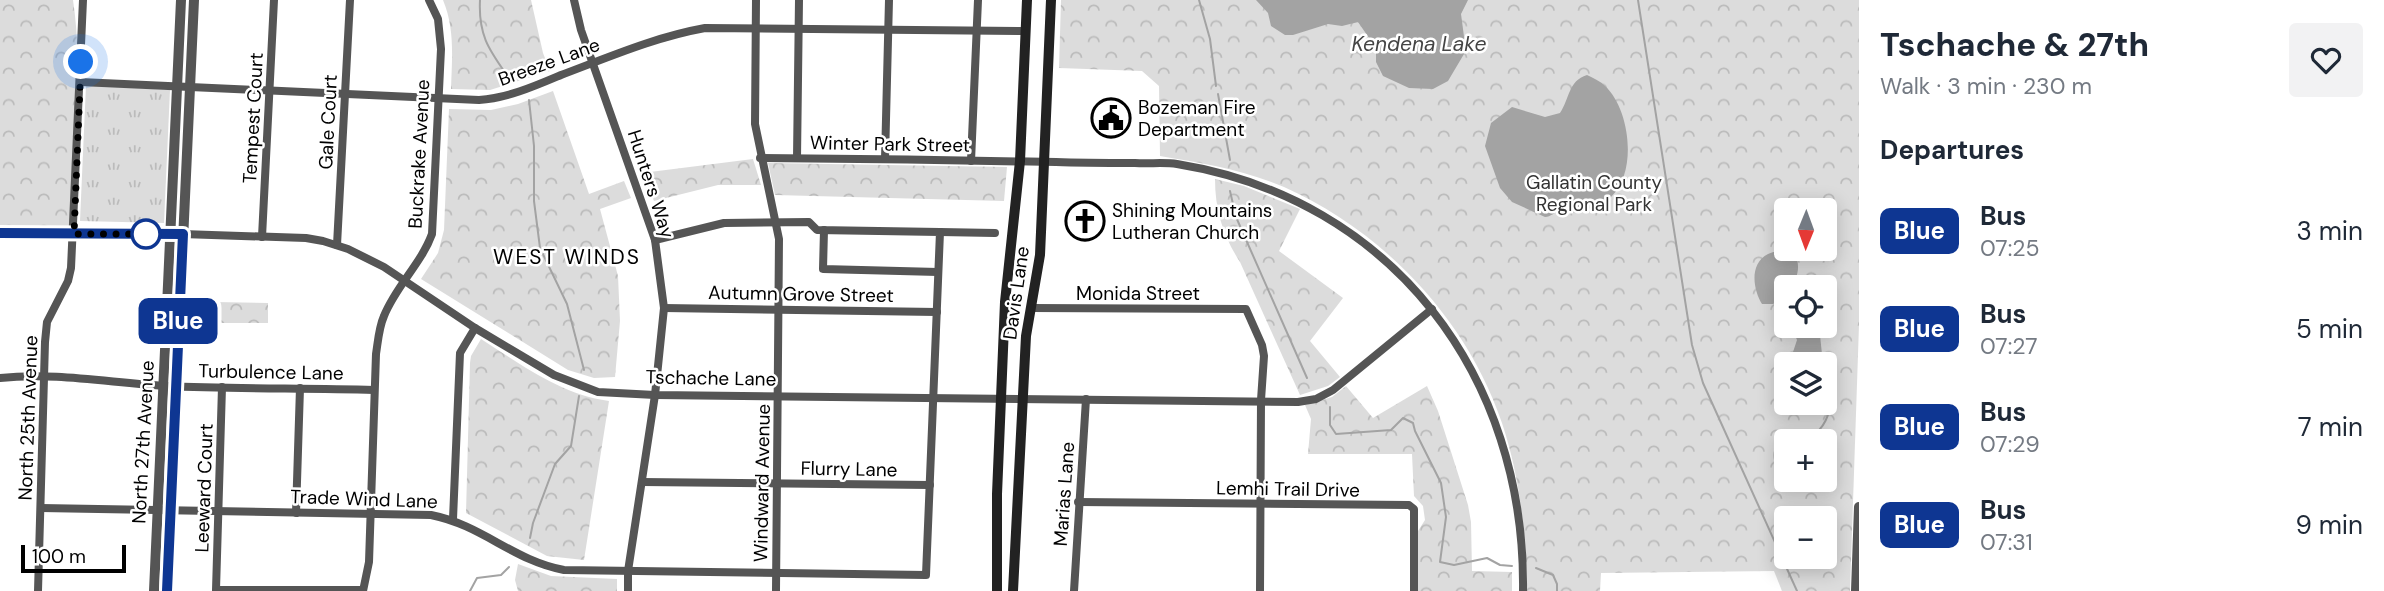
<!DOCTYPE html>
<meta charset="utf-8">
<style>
:root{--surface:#fff;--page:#f2f2f3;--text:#1f2937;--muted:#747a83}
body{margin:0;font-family:"DM Sans",sans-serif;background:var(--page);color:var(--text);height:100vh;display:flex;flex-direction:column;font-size:26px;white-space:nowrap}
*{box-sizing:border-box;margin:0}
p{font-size:23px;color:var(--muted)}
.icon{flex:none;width:38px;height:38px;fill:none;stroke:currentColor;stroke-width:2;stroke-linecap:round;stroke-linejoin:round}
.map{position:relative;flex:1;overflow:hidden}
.panel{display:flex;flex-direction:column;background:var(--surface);width:525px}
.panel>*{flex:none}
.badge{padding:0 14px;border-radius:10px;font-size:24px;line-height:46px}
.needle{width:46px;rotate:181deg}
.tools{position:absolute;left:1774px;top:198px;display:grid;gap:14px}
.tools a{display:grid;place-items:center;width:63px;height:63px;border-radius:7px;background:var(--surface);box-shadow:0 4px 18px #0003;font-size:35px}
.scale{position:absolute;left:21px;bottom:18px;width:105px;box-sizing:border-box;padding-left:7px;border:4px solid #000;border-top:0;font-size:19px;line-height:24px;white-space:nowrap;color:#000;-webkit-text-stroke:5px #fff;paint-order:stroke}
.you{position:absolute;width:35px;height:35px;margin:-18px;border:5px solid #fff;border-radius:50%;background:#1a73e8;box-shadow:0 0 0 10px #1a73e833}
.map>.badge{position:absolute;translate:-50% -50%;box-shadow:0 0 0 4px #fff}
h2{padding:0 21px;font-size:26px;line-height:63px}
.round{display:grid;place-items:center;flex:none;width:74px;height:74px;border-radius:7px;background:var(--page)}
.summary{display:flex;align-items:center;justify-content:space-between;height:119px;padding:0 21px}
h1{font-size:33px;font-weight:800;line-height:52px}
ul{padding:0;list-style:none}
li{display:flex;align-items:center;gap:21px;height:98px;padding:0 21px}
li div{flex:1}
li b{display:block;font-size:26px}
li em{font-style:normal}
li .badge{min-width:77px;font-weight:700;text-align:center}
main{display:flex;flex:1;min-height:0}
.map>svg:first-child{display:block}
.grass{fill:url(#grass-tufts)}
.forest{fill:url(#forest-crowns);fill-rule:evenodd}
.water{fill:#a3a3a3}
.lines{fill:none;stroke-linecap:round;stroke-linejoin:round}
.stream{stroke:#a3a3a3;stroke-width:2}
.minor{stroke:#555;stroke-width:8}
.tertiary{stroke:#555;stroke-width:10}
.secondary{stroke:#222;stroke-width:10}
.line-casing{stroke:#fff;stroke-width:16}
.line{stroke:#0e3692;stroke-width:10}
.walk{stroke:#000;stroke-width:7;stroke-dasharray:0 12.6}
.stop-dot{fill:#fff;stroke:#0e3692;stroke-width:3.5}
.labels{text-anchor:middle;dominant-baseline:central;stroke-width:5;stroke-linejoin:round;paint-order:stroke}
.street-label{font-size:19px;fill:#000;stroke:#fff}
.poi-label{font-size:19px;fill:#000;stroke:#fff;text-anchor:start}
.park-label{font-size:19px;fill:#333;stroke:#fff}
.water-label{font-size:21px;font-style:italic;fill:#444;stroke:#fff}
.neighbourhood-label{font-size:21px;letter-spacing:2px;fill:#000;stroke:#fff}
</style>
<main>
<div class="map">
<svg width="1859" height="591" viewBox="0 0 1859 591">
<defs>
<pattern id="grass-tufts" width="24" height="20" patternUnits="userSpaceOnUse" patternTransform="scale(1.75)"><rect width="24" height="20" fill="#dcdcdc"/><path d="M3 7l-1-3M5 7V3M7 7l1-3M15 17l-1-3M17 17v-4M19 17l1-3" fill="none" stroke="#bbb"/></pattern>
<pattern id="forest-crowns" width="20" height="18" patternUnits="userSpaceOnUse" patternTransform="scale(1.75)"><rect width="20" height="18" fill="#dcdcdc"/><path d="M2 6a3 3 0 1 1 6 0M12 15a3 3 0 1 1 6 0" fill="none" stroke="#bbb"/></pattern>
</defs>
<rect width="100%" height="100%" fill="#fff"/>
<polygon class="grass" points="86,85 170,90 164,223 80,221"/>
<g class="forest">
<path d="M 0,0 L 73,0 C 84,72 73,158 70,231 L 0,230 Z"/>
<path d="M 443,0 L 531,0 L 543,53 L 550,71 L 490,90 L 451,89 C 452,58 455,29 443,0 Z"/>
<path d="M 1061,0 L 1859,0 L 1859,325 L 1850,591 L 1782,591 L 1774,571 L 1601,573 L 1600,591 L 1527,591 C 1526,534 1520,477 1502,423 C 1467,319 1383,231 1284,187 C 1244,170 1202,163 1160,156 L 1159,86 L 1142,71 L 1059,68 ZM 1787,210 L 1825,210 L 1825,248 L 1787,248 ZM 1787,287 L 1825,287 L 1825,326 L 1787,326 ZM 1787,364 L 1825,364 L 1825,402 L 1787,402 ZM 1787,441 L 1825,441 L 1825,480 L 1787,480 ZM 1787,518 L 1825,518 L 1825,556 L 1787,556 Z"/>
<polygon points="553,91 589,194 624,181 631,198 600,209 618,276 620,321 615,377 594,378 568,370 421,279 438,253 444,230 449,109 491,110 518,104"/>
<polygon points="753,159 761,185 718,185 654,201 642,173"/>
<polygon points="768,163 1007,167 1004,201 775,195"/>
<path d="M 1215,179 L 1244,186 L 1300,209 L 1279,251 L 1343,298 L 1310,341 L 1340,377 L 1328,386 L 1300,395 L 1240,262 C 1223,236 1215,210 1215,179 Z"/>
<polygon points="215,302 268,303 268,323 215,323"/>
<path d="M 481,339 C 522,365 560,394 609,401 L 584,560 L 547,556 L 466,513 L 470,363 L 471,356 Z"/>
<polygon points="1346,386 1373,418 1427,386 1438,411 1468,505 1471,522 1472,571 1512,572 1512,591 1417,591 1418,531 1425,520 1423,506 1414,496 1412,454 1308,454 1311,419 1305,405 1332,397"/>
<polygon points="518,564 551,576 617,579 617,591 518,591 515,580"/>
</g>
<g class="water">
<polygon points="1256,0 1468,0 1461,14 1465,44 1464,54 1448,81 1433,89 1409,88 1383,76 1376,62 1376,48 1358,22 1342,26 1328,24 1293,35 1285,35 1271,26 1268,13"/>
<path d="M 1587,75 C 1593,78 1600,81 1605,86 C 1630,109 1638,172 1611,197 C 1602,205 1583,212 1570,213 C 1567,213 1563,211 1560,211 C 1554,212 1551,217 1545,217 L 1512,202 L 1500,188 L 1485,146 L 1491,123 L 1512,107 L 1545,117 L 1560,113 C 1570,98 1568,81 1587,75 Z"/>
<path d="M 1784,250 L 1796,255 C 1800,269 1798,275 1791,287 L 1787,287 L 1784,298 L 1773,304 L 1762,304 C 1753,289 1749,264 1768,254 C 1772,252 1779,251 1784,250 Z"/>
<polygon points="1791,326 1816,326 1820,335 1823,364 1792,364 1792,355 1797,340"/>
<path d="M 1787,432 L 1803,432 L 1810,438 L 1810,441 L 1787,441 L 1787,480 L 1817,480 L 1807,489 C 1803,489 1799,490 1796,488 C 1783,485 1771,464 1774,451 C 1776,443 1782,437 1787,432 Z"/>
</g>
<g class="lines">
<g class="stream">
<path d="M 480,0 C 478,38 491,52 511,81"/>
<polyline points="1199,0 1210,39 1216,86"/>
<polyline points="1638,0 1692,345 1703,383 1797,591"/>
<polyline points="1218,94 1230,160"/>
<polyline points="529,100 534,146 534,201 540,248 567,304 584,370"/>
<polyline points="1230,191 1236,217 1307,378"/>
<polyline points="1784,298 1787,302"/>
<polyline points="1330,407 1330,425 1336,434 1391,430 1403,418 1413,423 1415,431 1441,483 1446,517 1440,562 1454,565 1487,558 1500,565 1512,566"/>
<path d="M 1810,438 C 1825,428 1829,415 1832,399 L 1825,386"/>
<polyline points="530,538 533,523 555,464 571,446 579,396"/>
<polyline points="1536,568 1553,575 1557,584 1557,591"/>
<polyline points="470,591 477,578 501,575 509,567"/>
</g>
<g class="minor">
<polyline points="574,0 581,30 655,240 664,308 655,395 628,571 628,591"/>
<polyline points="756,0 755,124 779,239 776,591"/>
<path d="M 80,82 L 479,100 C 508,98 535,86 561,75 C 609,57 655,37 705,28 L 1026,31"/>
<path d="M 760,158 C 859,159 957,160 1056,162 C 1082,163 1109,163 1135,163 C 1149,164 1164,162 1177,164 C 1393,199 1526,377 1523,591"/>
<polyline points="797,158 799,0"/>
<polyline points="885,159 889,0"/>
<polyline points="971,161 978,0"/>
<polyline points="824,230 823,269 938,272"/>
<polyline points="940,232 995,233"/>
<polyline points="182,234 306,238 323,241 348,249 384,267 475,328 554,375 598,392 655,395 1298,402 1316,399 1333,390 1432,309"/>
<polyline points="262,237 274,0"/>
<polyline points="337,245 350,0"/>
<polyline points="664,308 937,312"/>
<polyline points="1031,308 1246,309 1262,345 1264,356 1261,400 1260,591"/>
<path d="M 0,378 C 55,372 111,383 166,386 C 235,389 305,388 374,390"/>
<polyline points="222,387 216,590 363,590"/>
<polyline points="642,482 930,485"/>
<polyline points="1078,502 1409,505 1414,509 1414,591"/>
<path d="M 41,508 L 431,515 C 482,525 514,561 564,570 L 926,575 L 940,232 L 817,230 L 809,222 L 724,223 L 655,240"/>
<polyline points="296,513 300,388"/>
<polyline points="453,519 460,353 475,328"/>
<polyline points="38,591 45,342 47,322 68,281 71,268 83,0"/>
<path d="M 363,591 L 369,562 L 376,354 C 378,341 379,327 384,316 C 396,286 421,264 432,234 L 441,49 L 438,19 L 429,0"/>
<polyline points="1074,591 1086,399"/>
</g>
<g class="tertiary">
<polyline points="0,233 175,234"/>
<polyline points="154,591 181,0"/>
<polyline points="167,591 194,0"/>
<polyline points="1856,591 1859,507"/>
</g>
<g class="secondary">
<polyline points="997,591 997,494 1005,302 1020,161 1027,0"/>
<polyline points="1013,591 1026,336 1040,255 1041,232 1051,0"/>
</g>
</g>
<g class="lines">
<g class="line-casing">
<polyline id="line" points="0,233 183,234 167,591"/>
</g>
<use href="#line" class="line"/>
<polyline class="walk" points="81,62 74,234 146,234"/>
</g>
<defs>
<g id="civic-ring" transform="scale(2.0125)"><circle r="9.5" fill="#fff" stroke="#000" stroke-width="1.5"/><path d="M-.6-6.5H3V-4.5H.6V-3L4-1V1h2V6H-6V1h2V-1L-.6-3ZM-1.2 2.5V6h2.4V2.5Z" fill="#000"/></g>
<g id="church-ring" transform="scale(2.0125)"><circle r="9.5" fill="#fff" stroke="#000" stroke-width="1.5"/><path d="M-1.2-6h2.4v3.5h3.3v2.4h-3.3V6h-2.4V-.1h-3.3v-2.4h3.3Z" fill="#000"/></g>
</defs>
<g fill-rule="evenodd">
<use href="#civic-ring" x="1111" y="118"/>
<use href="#church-ring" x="1085" y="221"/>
</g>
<circle class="stop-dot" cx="146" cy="234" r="14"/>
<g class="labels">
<g class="street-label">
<text transform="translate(549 62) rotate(-20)">Breeze Lane</text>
<text transform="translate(253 118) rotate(-87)">Tempest Court</text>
<text transform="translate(328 122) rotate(-87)">Gale Court</text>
<text transform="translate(890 144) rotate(1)">Winter Park Street</text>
<text transform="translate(419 154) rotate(-87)">Buckrake Avenue</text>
<text transform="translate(651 184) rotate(72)">Hunters Way</text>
<text transform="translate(1016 293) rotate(-82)">Davis Lane</text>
<text x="1138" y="293">Monida Street</text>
<text transform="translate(801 294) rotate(1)">Autumn Grove Street</text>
<text transform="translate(271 372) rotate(1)">Turbulence Lane</text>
<text transform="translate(711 378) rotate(1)">Tschache Lane</text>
<text transform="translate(28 418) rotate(-88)">North 25th Avenue</text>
<text transform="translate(143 442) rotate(-87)">North 27th Avenue</text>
<text transform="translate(849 469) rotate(1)">Flurry Lane</text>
<text transform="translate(762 483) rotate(-89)">Windward Avenue</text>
<text transform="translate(204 488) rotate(-88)">Leeward Court</text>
<text transform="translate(1288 489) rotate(1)">Lemhi Trail Drive</text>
<text transform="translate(1064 494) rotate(-86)">Marias Lane</text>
<text transform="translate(364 499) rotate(2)">Trade Wind Lane</text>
</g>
<g class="poi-label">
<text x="1138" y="107">Bozeman Fire<tspan x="1138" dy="22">Department</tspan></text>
<text x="1112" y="210">Shining Mountains<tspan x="1112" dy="22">Lutheran Church</tspan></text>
</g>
<g class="park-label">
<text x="1594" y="182">Gallatin County<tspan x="1594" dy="22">Regional Park</tspan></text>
</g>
<g class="water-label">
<text x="1419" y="44">Kendena Lake</text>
</g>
<g class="neighbourhood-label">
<text x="567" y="257">WEST WINDS</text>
</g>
</g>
</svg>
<div class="tools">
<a><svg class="needle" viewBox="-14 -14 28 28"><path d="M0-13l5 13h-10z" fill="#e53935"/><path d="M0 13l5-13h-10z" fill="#747a83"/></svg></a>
<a><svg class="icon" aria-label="locate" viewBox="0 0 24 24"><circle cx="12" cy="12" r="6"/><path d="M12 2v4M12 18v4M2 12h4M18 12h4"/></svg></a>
<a><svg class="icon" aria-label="layers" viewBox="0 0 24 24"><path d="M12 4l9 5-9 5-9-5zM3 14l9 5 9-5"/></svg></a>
<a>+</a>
<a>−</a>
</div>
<div class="scale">100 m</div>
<div class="you" style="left:81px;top:62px"></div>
<b class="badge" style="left:178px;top:321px;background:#0e3692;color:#fff">Blue</b>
</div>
<section class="panel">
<div class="summary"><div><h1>Tschache &amp; 27th</h1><p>Walk · 3 min · 230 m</p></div><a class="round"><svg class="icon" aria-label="heart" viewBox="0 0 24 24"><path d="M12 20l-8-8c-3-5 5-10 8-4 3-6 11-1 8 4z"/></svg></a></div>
<h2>Departures</h2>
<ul>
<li><span class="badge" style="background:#0e3692;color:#fff">Blue</span><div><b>Bus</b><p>07:25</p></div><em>3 min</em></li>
<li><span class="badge" style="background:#0e3692;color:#fff">Blue</span><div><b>Bus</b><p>07:27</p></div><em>5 min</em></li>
<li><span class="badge" style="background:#0e3692;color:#fff">Blue</span><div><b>Bus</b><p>07:29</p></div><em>7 min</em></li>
<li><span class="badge" style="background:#0e3692;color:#fff">Blue</span><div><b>Bus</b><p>07:31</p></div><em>9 min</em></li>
</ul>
</section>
</main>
